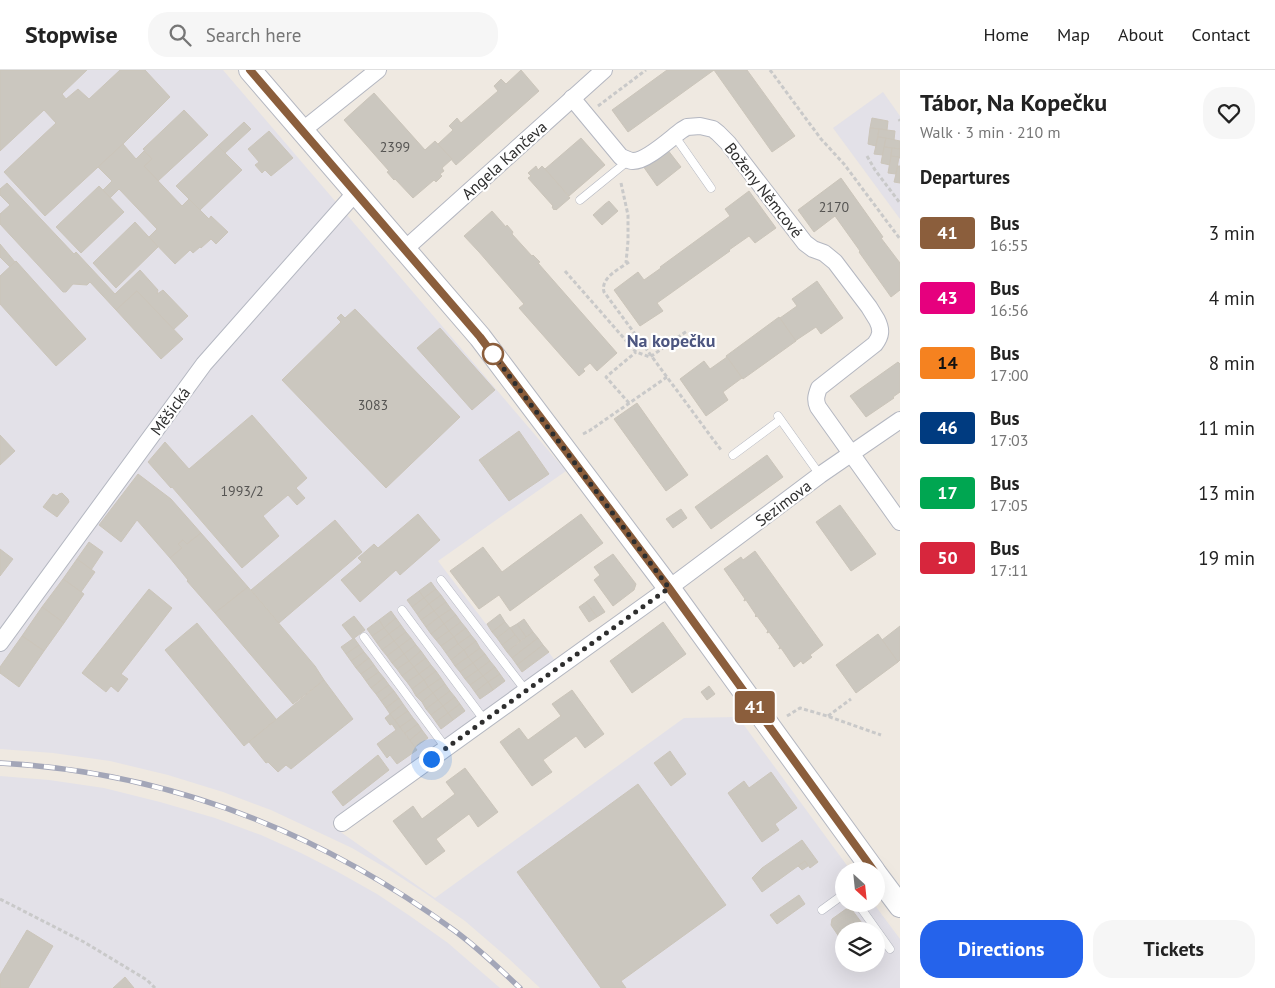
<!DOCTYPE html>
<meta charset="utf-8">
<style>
:root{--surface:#fff;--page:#f6f6f6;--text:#222;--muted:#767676;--line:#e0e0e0;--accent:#2563eb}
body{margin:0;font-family:"PT Sans",sans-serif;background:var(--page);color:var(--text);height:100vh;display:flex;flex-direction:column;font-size:19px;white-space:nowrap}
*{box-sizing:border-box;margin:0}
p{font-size:16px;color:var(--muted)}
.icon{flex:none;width:28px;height:28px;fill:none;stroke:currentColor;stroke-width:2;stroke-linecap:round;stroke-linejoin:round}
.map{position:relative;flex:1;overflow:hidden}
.sheet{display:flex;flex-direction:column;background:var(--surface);width:375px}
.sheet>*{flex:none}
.badge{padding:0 10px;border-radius:4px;font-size:18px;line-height:32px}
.needle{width:32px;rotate:153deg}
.tools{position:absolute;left:835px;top:792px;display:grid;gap:10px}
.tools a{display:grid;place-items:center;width:50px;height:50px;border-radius:50%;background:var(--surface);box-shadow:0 5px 20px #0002;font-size:25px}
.you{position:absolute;width:25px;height:25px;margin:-12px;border:4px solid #fff;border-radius:50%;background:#1a73e8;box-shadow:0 0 0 8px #1a73e833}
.map>.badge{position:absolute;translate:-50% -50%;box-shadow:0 0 0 2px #fff}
h2{padding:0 20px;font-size:19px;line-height:45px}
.round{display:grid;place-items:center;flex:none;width:52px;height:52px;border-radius:20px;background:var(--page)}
.head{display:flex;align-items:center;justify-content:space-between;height:85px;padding:0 20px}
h1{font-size:24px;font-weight:800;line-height:38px}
.button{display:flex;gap:10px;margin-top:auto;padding:10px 20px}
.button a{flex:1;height:58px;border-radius:20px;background:var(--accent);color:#fff;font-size:20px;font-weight:800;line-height:58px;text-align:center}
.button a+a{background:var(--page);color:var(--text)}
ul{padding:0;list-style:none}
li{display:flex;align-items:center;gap:15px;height:65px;padding:0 20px}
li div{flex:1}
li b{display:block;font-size:19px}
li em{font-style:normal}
li .badge{min-width:55px;font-weight:700;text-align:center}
header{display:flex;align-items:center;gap:30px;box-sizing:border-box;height:70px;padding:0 25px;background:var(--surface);border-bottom:1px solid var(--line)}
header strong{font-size:24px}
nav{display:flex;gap:28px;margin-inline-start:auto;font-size:18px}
.search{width:350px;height:45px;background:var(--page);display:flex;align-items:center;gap:12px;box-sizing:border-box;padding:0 18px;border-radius:20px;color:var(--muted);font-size:19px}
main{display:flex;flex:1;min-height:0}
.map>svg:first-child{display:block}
.industrial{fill:#e3e1e8;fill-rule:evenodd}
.building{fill:#cbc7bf;stroke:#cbc5ba}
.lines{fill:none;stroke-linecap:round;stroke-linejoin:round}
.lane-casing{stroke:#b4b7c1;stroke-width:9}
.street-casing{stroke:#b4b7c1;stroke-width:18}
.secondary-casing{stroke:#b4b7c1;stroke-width:24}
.path{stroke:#c9c9c9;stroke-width:3;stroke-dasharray:4 2.5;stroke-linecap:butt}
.lane{stroke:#fff;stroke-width:8}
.street{stroke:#fff;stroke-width:16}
.secondary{stroke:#fff;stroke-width:22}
.rail-casing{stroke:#a3a6b8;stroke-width:5.5}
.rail{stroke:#fff;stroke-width:4;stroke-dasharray:11;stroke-linecap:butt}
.line-casing{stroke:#fff;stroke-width:11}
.line{stroke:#8b5e3c;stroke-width:8}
.walk{stroke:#2e2e2e;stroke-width:5;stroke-dasharray:0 9}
.stop-dot{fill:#fff;stroke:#8b5e3c;stroke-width:2.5}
.labels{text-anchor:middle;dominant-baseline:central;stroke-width:4.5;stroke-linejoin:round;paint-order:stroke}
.number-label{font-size:14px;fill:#555452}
.street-label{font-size:16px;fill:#2e2e2e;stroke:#fff}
.neighbourhood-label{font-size:18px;font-weight:bold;fill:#4d5680;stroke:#fff}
</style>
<header>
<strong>Stopwise</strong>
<div class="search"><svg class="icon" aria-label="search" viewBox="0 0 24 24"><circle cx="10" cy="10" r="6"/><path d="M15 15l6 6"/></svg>Search here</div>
<nav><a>Home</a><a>Map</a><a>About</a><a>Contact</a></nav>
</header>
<main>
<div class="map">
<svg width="900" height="918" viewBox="0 0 900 918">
<rect width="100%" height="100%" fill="#efe9e1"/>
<g class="industrial">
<path d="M 0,0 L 223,0 L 566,401 L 438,491 L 486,554 L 500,544 L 510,558 L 524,549 L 556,592 L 332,756 L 435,828 L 684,648 L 738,647 L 851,801 L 844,801 L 844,834 L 874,834 L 900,869 L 900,918 L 540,918 L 508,888 L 465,851 L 425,823 L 391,801 L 352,778 L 271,740 L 223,722 L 168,705 L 110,691 L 53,683 L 0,679 ZM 844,861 L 876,861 L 876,894 L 844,894 Z"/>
<polygon points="883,22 900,46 900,149 833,58"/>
<polygon points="0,706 49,710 104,718 160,732 215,748 261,765 301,783 338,802 377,824 410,846 448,873 500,918 0,918"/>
</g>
<g class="building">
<polygon points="0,0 87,0 62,24 66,29 78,19 89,29 120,0 145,0 170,27 123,74 45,146 4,102 56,53 44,40 0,81"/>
<polygon points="521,0 539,21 456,95 438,74 453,60 449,56 457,48 461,53 498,21 494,16 501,9 506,14"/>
<polygon points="667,0 714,0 628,62 612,40"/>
<polygon points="714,0 747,0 795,66 772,82"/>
<polygon points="374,23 425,80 435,71 452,89 442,98 444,101 440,104 442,106 436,112 434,110 413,128 395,109 394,110 387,102 389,101 344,50"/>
<polygon points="184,40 208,65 158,111 144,96 152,89 143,79"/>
<polygon points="872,48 888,51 887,60 870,58"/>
<polygon points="244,52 251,59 225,83 218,76"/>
<polygon points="870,58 879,59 876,76 868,74"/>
<polygon points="879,59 895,61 894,70 878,67"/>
<polygon points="269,61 293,88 271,106 265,100 262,103 255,95 259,92 248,79"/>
<polygon points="878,67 886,68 883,85 874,84"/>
<polygon points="581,68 605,95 569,126 545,99"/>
<polygon points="886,68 900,71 900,79 884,77"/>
<polygon points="123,74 136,89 144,81 152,89 144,96 182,136 189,129 209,149 211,146 228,162 216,174 211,169 201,178 200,177 193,183 190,180 175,194 149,167 157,159 119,119 110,128 103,120 112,111 98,97"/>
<polygon points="218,76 242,100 200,140 176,116"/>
<polygon points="884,77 892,78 890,95 881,93"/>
<polygon points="892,78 900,79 900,88 891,86"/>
<polygon points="667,79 681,97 657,116 643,96"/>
<polygon points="891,86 899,87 896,104 888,103"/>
<polygon points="536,96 538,100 542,96 545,99 570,128 556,140 555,139 554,140 552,137 553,136 528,108 531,106 528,103"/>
<polygon points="898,96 900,96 900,113 894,112"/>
<polygon points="841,108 883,167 881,168 900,193 900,220 891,227 859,182 860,181 835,146 814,162 798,140"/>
<polygon points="7,113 74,184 76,182 115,224 140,200 158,220 157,224 163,220 188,246 173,260 137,221 116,240 90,212 87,215 73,214 66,222 63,222 0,154 0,144 10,135 0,125 0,119"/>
<polygon points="99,116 124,142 81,183 56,157"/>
<polygon points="749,121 776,158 755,173 749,166 729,180 730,181 657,233 663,241 640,256 614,220 638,202 644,210 661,198 660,197 730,146 725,139"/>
<polygon points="609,131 618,141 602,155 593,145 605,134"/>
<polygon points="492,141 506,157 507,155 513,162 512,164 532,186 533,185 540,192 538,193 617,283 597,301 590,293 583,299 585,301 579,306 519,238 524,234 479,182 464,166"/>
<polygon points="135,152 158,177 116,218 93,193"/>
<polygon points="0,174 15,192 10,197 0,187"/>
<polygon points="16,191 86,269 56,296 0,234 0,206"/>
<polygon points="817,211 843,248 821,264 816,257 795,271 780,248 797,236 792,229"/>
<polygon points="137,221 183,269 161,289 116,240"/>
<polygon points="355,239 460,347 386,418 282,310 341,252 337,248 341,244 345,248"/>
<polygon points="779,247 796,271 743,309 726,286"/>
<polygon points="440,258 495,320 472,340 417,278"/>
<polygon points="727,287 742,308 723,322 728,330 706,346 680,309 704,291 710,299"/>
<polygon points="898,292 900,294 900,322 893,327 894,328 866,347 850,326"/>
<polygon points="637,333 688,405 666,421 614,349"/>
<polygon points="252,345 307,408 296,418 305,428 297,435 288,425 263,446 279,466 242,498 172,417 171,418 148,392 165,372 189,399"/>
<polygon points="519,361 549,404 509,431 479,390"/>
<polygon points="0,365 15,381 0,395"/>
<polygon points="767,385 783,407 711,459 695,437"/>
<polygon points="138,404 171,429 201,463 187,474 183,470 178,474 182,478 170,488 137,450 121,472 99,455"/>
<polygon points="62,423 68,429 69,432 57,447 43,437 53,424 57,426 59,424"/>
<polygon points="840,435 876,484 851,501 816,452"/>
<polygon points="681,439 687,448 673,458 666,449"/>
<polygon points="418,444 440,470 400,505 396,500 360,532 341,510 362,492 358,488 374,474 378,478"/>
<polygon points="581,444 603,473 510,541 499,525 479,539 450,501 483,477 502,502"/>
<polygon points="335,450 362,482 279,553 251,520"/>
<polygon points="201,463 248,517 215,543 187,511 188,510 170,488 182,478 178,474 183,470 187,474"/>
<polygon points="89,472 103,482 91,500 77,489"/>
<polygon points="0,479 13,489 0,506"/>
<polygon points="755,481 823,575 810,585 812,587 803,594 801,591 794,597 781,578 779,579 779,578 780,577 769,562 767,563 767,562 768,561 757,546 756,547 755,546 756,545 746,530 744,531 744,530 745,529 724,499 741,487 743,490"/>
<polygon points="613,484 636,514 634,520 613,536 594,510 600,505 594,497"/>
<polygon points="77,489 95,502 81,522 63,509"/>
<polygon points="63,509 84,524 64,553 42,537"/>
<polygon points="431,512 436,519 424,528 419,521"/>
<polygon points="248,517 315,596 324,610 293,634 215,543"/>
<polygon points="149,519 172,538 121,604 128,609 118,622 111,616 106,622 82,603"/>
<polygon points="436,519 441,525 429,534 424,528"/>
<polygon points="419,521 424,528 412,537 407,530"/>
<polygon points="441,525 446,532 434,541 429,534"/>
<polygon points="594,526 605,542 597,547 586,532"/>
<polygon points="424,528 429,534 417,544 412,537"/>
<polygon points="446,532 451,539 439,547 434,541"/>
<polygon points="586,532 597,547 589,552 579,537"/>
<polygon points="429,534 434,541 421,550 417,544"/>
<polygon points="42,537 64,553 44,581 22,566"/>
<polygon points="451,539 456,545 444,554 439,547"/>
<polygon points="391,541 396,548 384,558 379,550"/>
<polygon points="434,541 439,547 426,557 421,550"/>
<polygon points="500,544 505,552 492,562 487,554"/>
<polygon points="456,545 461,552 449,561 444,554"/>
<polygon points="354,546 365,560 353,569 342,555"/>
<polygon points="439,547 444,554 431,564 426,557"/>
<polygon points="396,548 401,555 389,564 384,558"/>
<polygon points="524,549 533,562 526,567 517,554"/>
<polygon points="379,550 384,558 372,566 367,559"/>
<polygon points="461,552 466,558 454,567 449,561"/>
<polygon points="505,552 510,558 497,568 492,562"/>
<polygon points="663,552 686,584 632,623 610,591"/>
<polygon points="197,553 276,649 244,676 165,580"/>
<polygon points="444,554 449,561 436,570 431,564"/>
<polygon points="517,554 526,567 520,571 510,558"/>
<polygon points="401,555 406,562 394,571 389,564"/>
<polygon points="900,556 900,590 898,592 882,570"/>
<polygon points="384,558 389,564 377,573 372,566"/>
<polygon points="466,558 471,565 458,574 454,567"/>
<polygon points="510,558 515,565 502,575 497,568"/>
<polygon points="449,561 454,567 441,576 436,570"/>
<polygon points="406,562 411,568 399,577 394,571"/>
<polygon points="533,562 538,568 512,588 507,582"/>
<polygon points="389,564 394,571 382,580 377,573"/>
<polygon points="878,564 898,592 856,623 836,595"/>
<polygon points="471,565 476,571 464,580 458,574"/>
<polygon points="515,565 520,571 507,582 502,575"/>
<polygon points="22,566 44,581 19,617 0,603 0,597"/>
<polygon points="454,567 458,574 446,583 441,576"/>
<polygon points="354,568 359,575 346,584 341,577"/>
<polygon points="411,568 416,575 404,584 399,577"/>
<polygon points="538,568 543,575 517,595 512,588"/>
<polygon points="394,571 399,577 387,586 382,580"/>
<polygon points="476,571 480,578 468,587 464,580"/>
<polygon points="458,574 464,580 451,590 446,583"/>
<polygon points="359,575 364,582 351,591 346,584"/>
<polygon points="416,575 421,581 409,591 404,584"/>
<polygon points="543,575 549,582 522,602 517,595"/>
<polygon points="399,577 404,584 392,593 387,586"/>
<polygon points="480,578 485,584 473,593 468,587"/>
<polygon points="464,580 468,587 455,596 451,590"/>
<polygon points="421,581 426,588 414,597 409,591"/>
<polygon points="364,582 369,588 356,598 351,591"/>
<polygon points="404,584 409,591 397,599 392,593"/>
<polygon points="485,584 490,591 478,600 473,593"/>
<polygon points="468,587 473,593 460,602 455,596"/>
<polygon points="369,588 374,595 361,604 356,598"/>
<polygon points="426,588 431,595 419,604 414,597"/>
<polygon points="409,591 414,597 402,606 397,599"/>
<polygon points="490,591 495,597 483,606 478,600"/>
<polygon points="473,593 478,600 465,609 460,602"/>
<polygon points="374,595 379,602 366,611 361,604"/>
<polygon points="431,595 436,601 424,610 419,604"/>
<polygon points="414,597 419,604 407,612 402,606"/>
<polygon points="495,597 500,604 488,612 483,606"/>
<polygon points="478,600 483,606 470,615 465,609"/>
<polygon points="436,601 441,608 428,617 424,610"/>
<polygon points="379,602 384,608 371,618 366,611"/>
<polygon points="419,604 424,610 412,619 407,612"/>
<polygon points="500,604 505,611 493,620 488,612"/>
<polygon points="483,606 488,612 475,622 470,615"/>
<polygon points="384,608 389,615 376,624 371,618"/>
<polygon points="441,608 445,614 433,623 428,617"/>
<polygon points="324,610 353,649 291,699 286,695 278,702 268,692 266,693 249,672"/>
<polygon points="424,610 428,617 416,626 412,619"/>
<polygon points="488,612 493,620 480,629 475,622"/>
<polygon points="445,614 450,621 438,630 433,623"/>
<polygon points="389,615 394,621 381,631 376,624"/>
<polygon points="709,616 715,624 707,630 701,622"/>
<polygon points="428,617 433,623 422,632 416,626"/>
<polygon points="572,620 604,664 585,678 576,666 543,690 552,702 532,716 500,672 519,658 528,670 561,646 552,634"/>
<polygon points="394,621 399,628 386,638 381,631"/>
<polygon points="450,621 455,627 443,636 438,630"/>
<polygon points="433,623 438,630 426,639 422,632"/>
<polygon points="455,627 460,634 448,643 443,636"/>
<polygon points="399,628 403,634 390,644 386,638"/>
<polygon points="438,630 443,636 431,645 426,639"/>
<polygon points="403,634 408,641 395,650 390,644"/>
<polygon points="460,634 465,641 453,650 448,643"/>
<polygon points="443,636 448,643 436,652 431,645"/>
<polygon points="408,641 413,648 400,657 395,650"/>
<polygon points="448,643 453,650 441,659 436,652"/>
<polygon points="390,644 417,680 397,694 390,685 387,688 377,674 396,660 392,654 390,655 385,648"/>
<polygon points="413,648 418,654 405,663 400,657"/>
<polygon points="418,654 422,660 410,670 405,663"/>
<polygon points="422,660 428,668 415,677 410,670"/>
<polygon points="670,681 686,704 671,716 654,693"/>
<polygon points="378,685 389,700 343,736 332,722"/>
<polygon points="465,698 498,742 478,757 469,744 436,769 445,781 426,795 393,751 413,736 422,749 455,724 446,712"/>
<polygon points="771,702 797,738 775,754 779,760 762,772 728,723 744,711 749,718"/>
<polygon points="638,714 726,835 621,911 626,918 601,918 517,802"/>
<polygon points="802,770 818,792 810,798 805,791 762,822 752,808 762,798"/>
<polygon points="805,791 808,796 802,800 798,796"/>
<polygon points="799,825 805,834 777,854 770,845"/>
<polygon points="846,839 852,840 868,861 844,861 844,874 831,855 832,849"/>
<polygon points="27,860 53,876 28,918 0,918 0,905"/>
<polygon points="125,907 134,918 113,918"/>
</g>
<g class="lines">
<g class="lane-casing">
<g id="lane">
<polyline points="674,65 711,118"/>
<polyline points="580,130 629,90"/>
<polyline points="778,346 820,405"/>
<polyline points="733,385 780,350"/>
<polyline points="441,510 526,621"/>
<polyline points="402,540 485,651"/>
<polyline points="364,567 446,678"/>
<polyline points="858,834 890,879"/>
<polyline points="822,840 844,824"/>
</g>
</g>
<g class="street-casing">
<g id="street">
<path d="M 572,28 L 621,87 C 625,88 629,91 633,91 C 647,91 671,68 682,60 L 687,57 L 700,56 L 713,59 L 718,63 L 728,73 L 805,173 L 813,179 L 824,183 L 835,192 L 869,237 L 877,250 C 882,260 881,266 875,274 L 819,318 C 816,326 815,330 818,337 L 900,452"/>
<polyline points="303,60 378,0"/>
<polyline points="405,179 604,0"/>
<polyline points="0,573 204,294 356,122"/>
<polyline points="342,753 669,518 820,405 900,350"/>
</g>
</g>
<g class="secondary-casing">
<g id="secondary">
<polyline points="250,0 480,267 669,518 874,801"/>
<polyline points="876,804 900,836"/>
</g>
</g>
<g class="path">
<polyline points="770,0 821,69 844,94 900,169"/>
<polyline points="598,36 646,0"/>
<polyline points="899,49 900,51"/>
<polyline points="867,86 875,100 900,133"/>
<polyline points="621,113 628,145 628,171 626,193"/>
<path d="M 629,192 C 619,199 600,208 604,222 L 721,380"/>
<polyline points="565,201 636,282 650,287 687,261"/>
<polyline points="629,333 606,307 636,282"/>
<polyline points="583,364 589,361 667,307"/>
<polyline points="787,646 800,638 827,646 881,665"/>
<polyline points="828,646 851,629"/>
<polyline points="0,829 84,872 147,910 155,918"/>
</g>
<use href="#lane" class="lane"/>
<use href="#street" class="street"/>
<use href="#secondary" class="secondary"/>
<g class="rail-casing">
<path id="rail" d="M 0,693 C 167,702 320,762 455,861 C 478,878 499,898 520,918"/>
</g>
<use href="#rail" class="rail"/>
</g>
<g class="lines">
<g class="line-casing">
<polyline id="line" points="250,0 480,267 669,518 874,801"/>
</g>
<use href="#line" class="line"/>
<polyline class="walk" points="431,689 669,518 492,283 493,284"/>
</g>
<circle class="stop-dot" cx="493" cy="284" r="10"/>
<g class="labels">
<g class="number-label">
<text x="395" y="77">2399</text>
<text x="834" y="137">2170</text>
<text x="373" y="335">3083</text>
<text x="242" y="421">1993/2</text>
</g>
<g class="street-label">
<text transform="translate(504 90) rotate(-42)">Angela Kančeva</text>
<text transform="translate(764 120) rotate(52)">Boženy Němcové</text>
<text transform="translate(170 341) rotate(-54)">Měšická</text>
<text transform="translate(783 433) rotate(-37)">Sezimova</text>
</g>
<g class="neighbourhood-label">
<text x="671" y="270">Na kopečku</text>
</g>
</g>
</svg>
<div class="tools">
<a><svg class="needle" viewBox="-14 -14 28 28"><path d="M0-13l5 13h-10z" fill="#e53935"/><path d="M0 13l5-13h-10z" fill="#767676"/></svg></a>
<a><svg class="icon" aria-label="layers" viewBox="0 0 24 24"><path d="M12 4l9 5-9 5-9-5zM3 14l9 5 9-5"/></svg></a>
</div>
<div class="you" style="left:431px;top:689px"></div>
<b class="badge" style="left:755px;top:637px;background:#8b5e3c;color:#fff">41</b>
</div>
<section class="sheet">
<div class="head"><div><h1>Tábor, Na Kopečku</h1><p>Walk · 3 min · 210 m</p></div><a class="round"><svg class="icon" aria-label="heart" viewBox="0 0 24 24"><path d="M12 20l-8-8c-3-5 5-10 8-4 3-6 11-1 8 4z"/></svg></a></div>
<h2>Departures</h2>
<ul>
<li><span class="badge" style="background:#8b5e3c;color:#fff">41</span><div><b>Bus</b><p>16:55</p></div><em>3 min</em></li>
<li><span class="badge" style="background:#e6007e;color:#fff">43</span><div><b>Bus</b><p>16:56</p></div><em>4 min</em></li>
<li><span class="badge" style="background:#f58220;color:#111">14</span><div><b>Bus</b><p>17:00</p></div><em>8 min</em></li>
<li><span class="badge" style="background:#003b80;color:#fff">46</span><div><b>Bus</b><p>17:03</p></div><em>11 min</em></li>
<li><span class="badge" style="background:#00a651;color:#fff">17</span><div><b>Bus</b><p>17:05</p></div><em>13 min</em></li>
<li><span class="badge" style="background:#d7263d;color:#fff">50</span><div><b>Bus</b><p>17:11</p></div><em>19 min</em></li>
</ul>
<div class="button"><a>Directions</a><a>Tickets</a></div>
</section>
</main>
